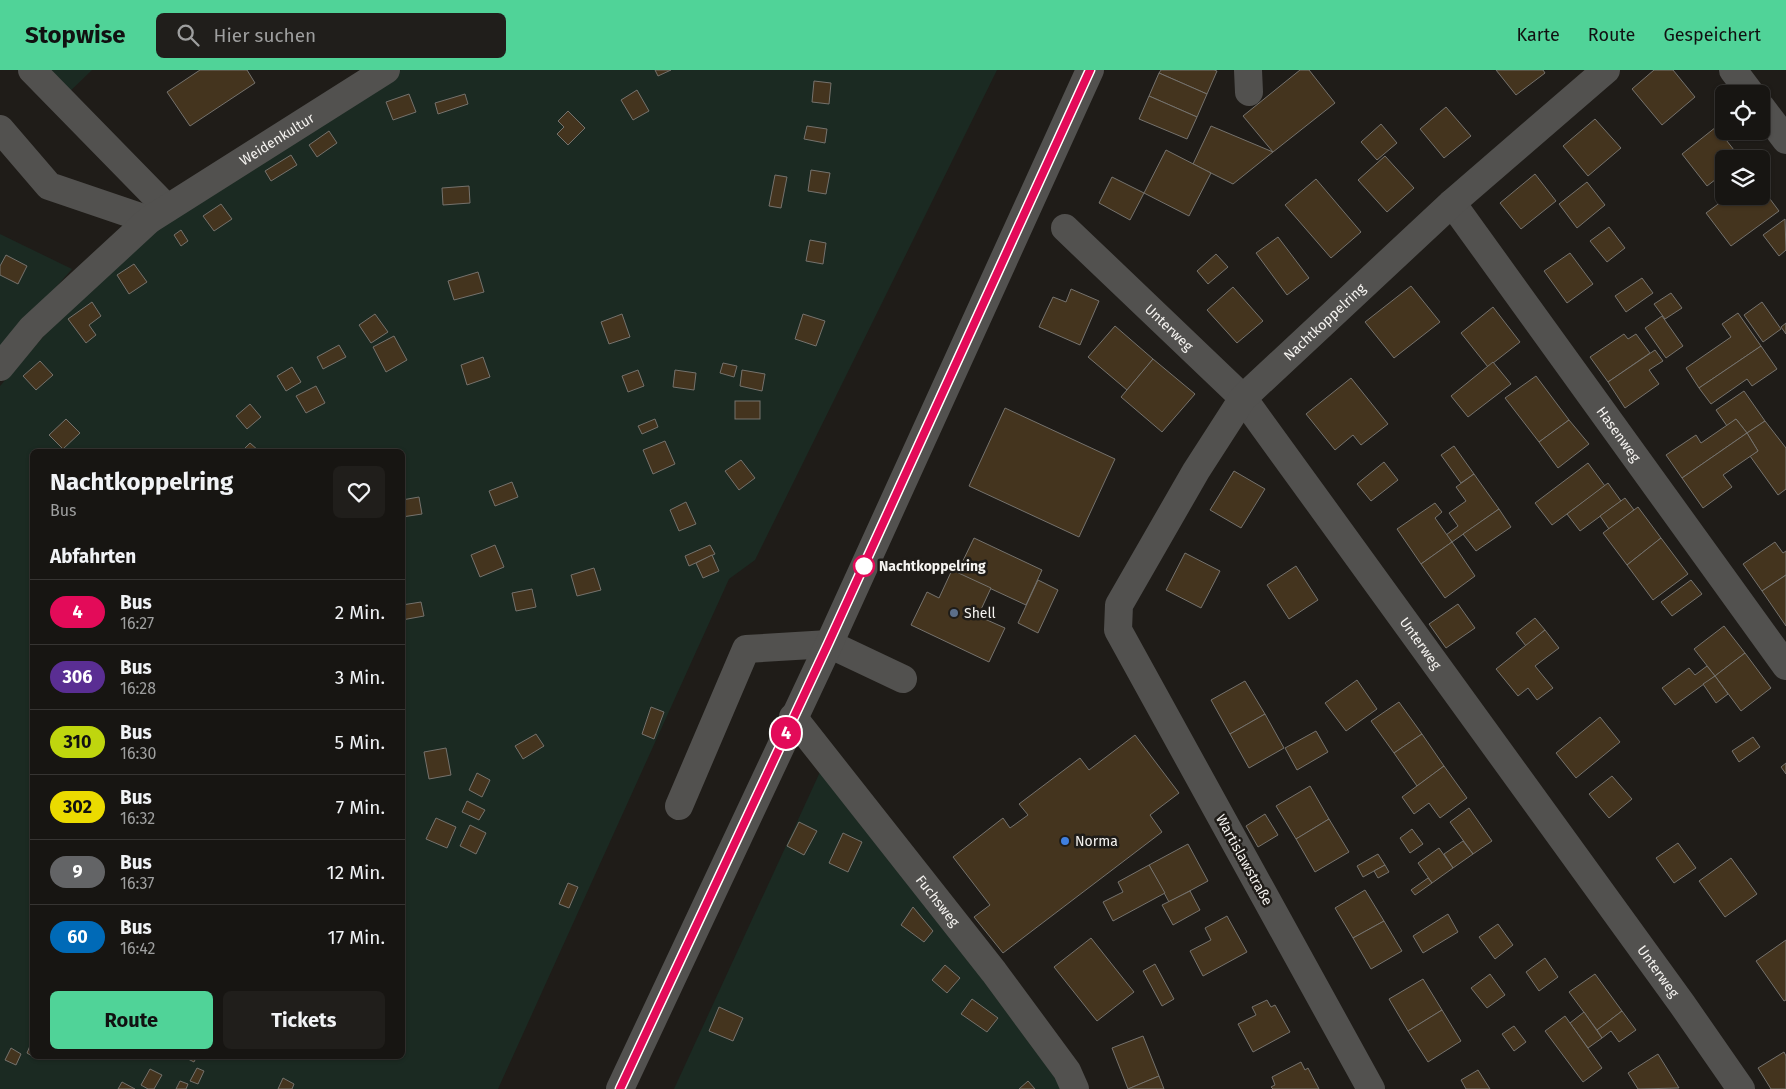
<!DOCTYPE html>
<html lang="de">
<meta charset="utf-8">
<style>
:root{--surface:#171512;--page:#201e1b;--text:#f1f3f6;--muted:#9e9f9f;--line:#363432;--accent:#50d398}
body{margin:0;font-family:"Fira Sans",sans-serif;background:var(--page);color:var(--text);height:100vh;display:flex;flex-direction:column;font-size:19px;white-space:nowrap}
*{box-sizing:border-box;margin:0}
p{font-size:16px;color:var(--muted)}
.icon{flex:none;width:28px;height:28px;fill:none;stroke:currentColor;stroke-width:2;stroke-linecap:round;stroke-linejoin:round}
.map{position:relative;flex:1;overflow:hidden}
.details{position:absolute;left:30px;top:379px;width:375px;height:610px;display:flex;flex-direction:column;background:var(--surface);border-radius:8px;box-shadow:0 1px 4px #0004,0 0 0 1px var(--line)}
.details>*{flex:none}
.badge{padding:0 10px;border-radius:16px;font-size:18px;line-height:32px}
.fabs{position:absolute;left:1715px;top:15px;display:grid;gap:10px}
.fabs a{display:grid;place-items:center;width:55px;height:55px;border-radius:8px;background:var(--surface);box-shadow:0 1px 4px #0004,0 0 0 1px var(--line);font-size:25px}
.map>.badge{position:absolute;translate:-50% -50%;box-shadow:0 0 0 2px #fff}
h2{padding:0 20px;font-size:19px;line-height:45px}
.round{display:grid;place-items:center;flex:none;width:52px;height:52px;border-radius:8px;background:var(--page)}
.headline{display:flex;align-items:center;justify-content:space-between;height:85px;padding:0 20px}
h1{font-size:24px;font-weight:700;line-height:38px}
.cta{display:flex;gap:10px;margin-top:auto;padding:10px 20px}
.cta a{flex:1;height:58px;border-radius:8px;background:var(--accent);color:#111;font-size:20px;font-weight:700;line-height:58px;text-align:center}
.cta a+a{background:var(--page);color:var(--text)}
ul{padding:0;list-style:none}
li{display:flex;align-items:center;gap:15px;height:65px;padding:0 20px;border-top:1px solid var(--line)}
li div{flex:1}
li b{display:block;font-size:19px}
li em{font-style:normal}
li .badge{min-width:55px;font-weight:700;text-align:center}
header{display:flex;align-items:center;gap:30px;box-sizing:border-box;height:70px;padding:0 25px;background:var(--accent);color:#111}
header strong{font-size:24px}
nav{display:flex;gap:28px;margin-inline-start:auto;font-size:18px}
.search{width:350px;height:45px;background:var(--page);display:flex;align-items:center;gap:12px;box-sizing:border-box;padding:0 18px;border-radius:8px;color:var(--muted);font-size:19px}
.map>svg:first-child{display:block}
.green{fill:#1b2a22;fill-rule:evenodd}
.building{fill:#44341e;stroke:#75726d}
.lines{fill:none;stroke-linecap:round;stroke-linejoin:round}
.minor{stroke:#52514f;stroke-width:28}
.line-casing{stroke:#fff;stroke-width:11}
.line{stroke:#e30b59;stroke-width:8}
.stop-dot{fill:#fff;stroke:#e30b59;stroke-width:2.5}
.service-dot{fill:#5c6f8a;stroke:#1f1c18;stroke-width:2}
.shop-dot{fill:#3f7fe0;stroke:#1f1c18;stroke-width:2}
.labels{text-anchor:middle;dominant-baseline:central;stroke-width:5;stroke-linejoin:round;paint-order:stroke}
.street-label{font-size:14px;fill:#f5f3f0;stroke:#1f1c18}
.stop-label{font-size:14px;font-weight:bold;fill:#f5f3f0;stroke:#1f1c18;text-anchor:start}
.poi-label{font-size:14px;fill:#f5f3f0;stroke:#1f1c18;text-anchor:start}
</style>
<header>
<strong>Stopwise</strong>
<div class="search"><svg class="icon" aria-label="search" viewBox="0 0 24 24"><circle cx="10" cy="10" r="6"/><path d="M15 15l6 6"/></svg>Hier suchen</div>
<nav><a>Karte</a><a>Route</a><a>Gespeichert</a></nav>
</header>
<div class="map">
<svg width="1786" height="1019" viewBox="0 0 1786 1019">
<rect width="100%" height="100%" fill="#1f1c18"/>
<g class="green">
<polygon points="43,0 92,0 64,27"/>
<path d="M 401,0 L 997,0 L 755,490 L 729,509 L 498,1019 L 0,1019 L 0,316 L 58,250 L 172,147 L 287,69 ZM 32,381 L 402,381 L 402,986 L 32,986 Z"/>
<polygon points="0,164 72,199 0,280"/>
<polygon points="820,702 1075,1019 674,1019"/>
</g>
<g class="building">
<polygon points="200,0 247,0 255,13 190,56 167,22"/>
<polygon points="655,0 671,0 658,6"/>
<polygon points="1161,0 1214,0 1217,1 1207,24 1159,3"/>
<polygon points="1300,0 1309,0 1335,33 1273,82 1243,46"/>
<polygon points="1496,0 1543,0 1545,3 1516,25"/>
<polygon points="1654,0 1673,0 1695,27 1662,55 1632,19"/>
<polygon points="1159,3 1207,24 1197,47 1149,26"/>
<polygon points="814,11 831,13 829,34 812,32"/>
<polygon points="637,20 649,41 633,50 621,30"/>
<polygon points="409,24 416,42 393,50 386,32"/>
<polygon points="465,24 468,34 438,44 435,33"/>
<polygon points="1149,26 1197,47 1187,69 1139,49"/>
<polygon points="1446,37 1471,66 1444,88 1420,59"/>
<polygon points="568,41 585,58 568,75 557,64 564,57 558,51"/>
<polygon points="1595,49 1621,78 1588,106 1563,76"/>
<polygon points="1381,54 1397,73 1377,90 1361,72"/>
<polygon points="807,56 827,59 825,73 804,69"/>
<polygon points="1211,56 1273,82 1233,114 1193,94"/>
<polygon points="1716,57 1741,89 1724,89 1724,103 1707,116 1682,84"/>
<polygon points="329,61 337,73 317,87 309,75"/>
<polygon points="1166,80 1211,103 1189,146 1144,123"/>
<polygon points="291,85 297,95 271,111 265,101"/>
<polygon points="1385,86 1414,118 1387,142 1358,110"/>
<polygon points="811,100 830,103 826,124 808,121"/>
<polygon points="1535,104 1556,131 1521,159 1500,133"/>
<polygon points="775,105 787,107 781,138 769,136"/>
<polygon points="1112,107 1144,123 1130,150 1099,133"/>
<polygon points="1316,109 1361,162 1331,188 1285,135"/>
<polygon points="1587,112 1605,135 1577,158 1559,134"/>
<polygon points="469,116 470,133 443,135 442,118"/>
<polygon points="1761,117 1779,141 1731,176 1706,143 1729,126 1761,126"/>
<polygon points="221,134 232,149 214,161 203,146"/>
<polygon points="1785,149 1786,180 1779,186 1763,165"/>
<polygon points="1609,157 1625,178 1607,192 1590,171"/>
<polygon points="181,160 188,171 181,176 174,165"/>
<polygon points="1278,167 1309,208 1287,225 1256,183"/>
<polygon points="810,170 826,173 823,194 806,191"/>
<polygon points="1570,183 1593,214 1567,233 1544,201"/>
<polygon points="1216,184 1228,197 1208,214 1197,201"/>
<polygon points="6,185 27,196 18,214 0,205 0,196"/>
<polygon points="134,194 147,212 129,224 117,205"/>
<polygon points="478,202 484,222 454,230 448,211"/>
<polygon points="1642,208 1653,223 1626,242 1615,226"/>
<polygon points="1411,216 1440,252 1394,288 1365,252"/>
<polygon points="1233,217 1263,251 1237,273 1207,240"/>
<polygon points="1071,219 1099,231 1080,275 1039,257 1053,227 1066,232"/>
<polygon points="1671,223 1682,238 1665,249 1654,234"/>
<polygon points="92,232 101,246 89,255 96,265 86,273 68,249"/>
<polygon points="1762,232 1781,259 1763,272 1744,245"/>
<polygon points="1493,237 1520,272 1488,297 1461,263"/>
<polygon points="1738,243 1761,276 1699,318 1686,298 1731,267 1722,254"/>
<polygon points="375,244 388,262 371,273 359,255"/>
<polygon points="622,244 630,267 609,274 601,252"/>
<polygon points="803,244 825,251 816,276 795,269"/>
<polygon points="1662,246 1683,276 1666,288 1645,258"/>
<polygon points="1786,253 1786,264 1781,257"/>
<polygon points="1115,256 1153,289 1127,320 1088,287"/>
<polygon points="1624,264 1628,269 1636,264 1650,283 1608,312 1590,287"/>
<polygon points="394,266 407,290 386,302 373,277"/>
<polygon points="339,275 346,287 323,299 317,287"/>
<polygon points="1761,276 1777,299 1752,316 1747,309 1711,334 1699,318"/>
<polygon points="1655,280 1663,291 1649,300 1659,314 1625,338 1608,312"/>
<polygon points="483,287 490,307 467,315 461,295"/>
<polygon points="1153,289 1195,324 1162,362 1121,327"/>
<polygon points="40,291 53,305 36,320 23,306"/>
<polygon points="1493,292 1511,314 1468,347 1451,326"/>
<polygon points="723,293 737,296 734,307 720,303"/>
<polygon points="292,297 301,312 286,321 277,306"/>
<polygon points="638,300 644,316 628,322 622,306"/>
<polygon points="675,300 696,303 694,320 673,317"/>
<polygon points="742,300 765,304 762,321 740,316"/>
<polygon points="1536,306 1569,350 1539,372 1505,328"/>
<polygon points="1351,308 1388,354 1361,375 1353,365 1335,380 1306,344"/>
<polygon points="316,316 325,333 306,343 296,326"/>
<polygon points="1744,321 1765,351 1747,363 1736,349 1727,356 1716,340"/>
<rect x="735" y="331" width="25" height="18"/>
<polygon points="250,334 261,347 247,359 236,346"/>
<polygon points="1005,338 1115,389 1079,467 969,416"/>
<polygon points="66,349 80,363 63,379 49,365"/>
<polygon points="655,349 658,357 642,364 638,356"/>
<polygon points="1736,349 1747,363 1682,408 1666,385 1696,365 1701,373"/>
<polygon points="1569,350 1589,374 1558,398 1539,372"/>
<polygon points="1765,351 1786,378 1786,419 1778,425 1750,386 1758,381 1747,363"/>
<polygon points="1747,363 1758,381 1723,405 1732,417 1703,438 1682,408"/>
<polygon points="665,371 675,394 653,404 643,380"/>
<polygon points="250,373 259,381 242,381"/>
<polygon points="1454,376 1474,404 1461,413 1441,385"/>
<polygon points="741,390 755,408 739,420 725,401"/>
<polygon points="1384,392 1398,410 1371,431 1357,414"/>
<polygon points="1588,393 1605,416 1552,455 1535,433"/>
<polygon points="1234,401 1265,419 1241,458 1210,440"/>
<polygon points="1474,404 1499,439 1452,472 1446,465 1458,456 1449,443 1466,431 1456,417"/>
<polygon points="512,412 518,427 495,436 489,421"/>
<polygon points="1608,413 1621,431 1580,461 1567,444"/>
<polygon points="419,427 422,444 402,447 402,430"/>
<polygon points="1625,428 1634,440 1609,459 1600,446"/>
<polygon points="686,432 696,454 679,461 670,440"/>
<polygon points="1435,433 1442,442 1435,448 1452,472 1421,494 1397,459"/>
<polygon points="1638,437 1661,468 1627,495 1603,463"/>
<polygon points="1499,439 1511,457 1476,481 1463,464"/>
<polygon points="974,468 1042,500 1026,535 957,503"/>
<polygon points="1661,468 1688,504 1653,530 1627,495"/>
<polygon points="1452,472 1475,506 1445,528 1421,494"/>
<polygon points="1775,472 1783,483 1786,481 1786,505 1762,521 1743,494"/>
<polygon points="495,475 504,497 480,507 471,485"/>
<polygon points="710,475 715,484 689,496 685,486"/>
<polygon points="1185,483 1220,501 1201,538 1166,520"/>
<polygon points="712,485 719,501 703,508 696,493"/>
<polygon points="1296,496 1318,530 1289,549 1267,515"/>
<polygon points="594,498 601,520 577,526 571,505"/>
<polygon points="952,500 991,518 978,546 1005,558 989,592 911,555 927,522 939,528"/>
<polygon points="1786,505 1786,556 1762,521"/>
<polygon points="1038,510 1058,520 1038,563 1018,553"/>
<polygon points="1691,510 1702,524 1672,546 1661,532"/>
<polygon points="532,519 536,537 516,541 512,523"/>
<polygon points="421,532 424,546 402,550 402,535"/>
<polygon points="1458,534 1475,558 1446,578 1429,554"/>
<polygon points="1535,548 1545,560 1526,576 1516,563"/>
<polygon points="1724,556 1745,583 1715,606 1694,579"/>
<polygon points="1545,560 1559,578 1535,596 1553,618 1537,630 1528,618 1518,626 1496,599"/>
<polygon points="1745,583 1771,618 1741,641 1715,606"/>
<polygon points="1707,596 1715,606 1675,635 1662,618 1689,598 1695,605"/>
<polygon points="1715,606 1728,624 1716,633 1703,614"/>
<polygon points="1357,610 1377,639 1346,661 1325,633"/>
<polygon points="1245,611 1265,644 1230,664 1211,630"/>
<polygon points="1399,632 1422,664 1394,683 1371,651"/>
<polygon points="651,637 664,642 654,669 642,664"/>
<polygon points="1265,644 1284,678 1249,698 1230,664"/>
<polygon points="1600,647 1620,672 1576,708 1556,683"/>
<polygon points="1316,661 1328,682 1297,700 1285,678"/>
<polygon points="536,664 544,676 523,689 515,676"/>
<polygon points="1422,664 1444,696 1417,716 1394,683"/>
<polygon points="1135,665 1179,723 1150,745 1162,762 1003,883 974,847 990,835 953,787 1003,748 1010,758 1028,745 1019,734 1080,688 1089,700"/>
<polygon points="1753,667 1760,677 1739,692 1732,681"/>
<polygon points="446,678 451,705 429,709 424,682"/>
<polygon points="1786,693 1786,704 1781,697"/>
<polygon points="1444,696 1467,728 1440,748 1429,733 1414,744 1402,727"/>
<polygon points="477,703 490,710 482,727 469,720"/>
<polygon points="1612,706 1632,729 1609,748 1589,724"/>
<polygon points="1310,716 1329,749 1296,769 1276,736"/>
<polygon points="467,731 485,740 479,750 462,742"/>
<polygon points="1469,738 1492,771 1473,784 1450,752"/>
<polygon points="1265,744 1278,765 1258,777 1246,756"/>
<polygon points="436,748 456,757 447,778 426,769"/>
<polygon points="1329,749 1349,782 1315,802 1296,769"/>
<polygon points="799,752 817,761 804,785 787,776"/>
<polygon points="470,755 486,763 476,784 460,776"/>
<polygon points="1412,759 1423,774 1410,783 1400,768"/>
<polygon points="843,763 862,772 848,802 829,793"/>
<polygon points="1463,771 1473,784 1453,798 1444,784"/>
<polygon points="1678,773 1696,798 1674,813 1656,788"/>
<polygon points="1188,774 1208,811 1169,832 1149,795"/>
<polygon points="1439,778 1453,798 1432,813 1418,793"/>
<polygon points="1378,784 1385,795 1363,807 1357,796"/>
<polygon points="1731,788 1757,824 1725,847 1699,811"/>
<polygon points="1149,795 1165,823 1113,851 1103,832 1123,822 1118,812"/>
<polygon points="1385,795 1389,802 1378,808 1374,801"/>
<polygon points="1428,808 1432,813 1415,825 1411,820"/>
<polygon points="568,813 578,817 569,838 559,834"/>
<polygon points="1365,820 1384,851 1353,868 1335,838"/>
<polygon points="1190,821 1200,840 1173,855 1162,835"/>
<polygon points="913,837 933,861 924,872 901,855"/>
<polygon points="1448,844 1458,862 1423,883 1413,866"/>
<polygon points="1227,846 1247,882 1203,906 1190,881 1211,870 1205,858"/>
<polygon points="1384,851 1402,881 1371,899 1353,868"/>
<polygon points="1498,854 1513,875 1495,889 1479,867"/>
<polygon points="1091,868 1134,922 1097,951 1054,897"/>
<polygon points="1786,870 1786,930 1784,931 1756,891"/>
<polygon points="1545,888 1558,907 1539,921 1526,902"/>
<polygon points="1155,894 1174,929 1162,936 1143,901"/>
<polygon points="945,895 960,908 947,923 932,910"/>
<polygon points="1490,904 1505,925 1487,938 1471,918"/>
<polygon points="1595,904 1622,941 1597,960 1569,922"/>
<polygon points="1423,909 1442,940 1408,961 1389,929"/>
<polygon points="972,929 998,948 987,962 961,944"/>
<polygon points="1267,930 1271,937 1275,935 1290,962 1253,982 1238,954 1256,945 1252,937"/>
<polygon points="719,937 743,948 733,971 709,961"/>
<polygon points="1442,940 1461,971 1428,992 1408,961"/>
<polygon points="1622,941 1636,960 1619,972 1611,961 1602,968 1597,960"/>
<polygon points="1584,942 1602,968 1588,978 1570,953"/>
<polygon points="1565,946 1602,998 1583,1012 1545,961"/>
<polygon points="1514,956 1526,972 1514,981 1502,964"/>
<polygon points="1143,966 1159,1006 1128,1019 1112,978"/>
<polygon points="32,971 32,986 27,983"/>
<polygon points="11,978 21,984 16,995 5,990"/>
<polygon points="1784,982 1786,986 1786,1019 1771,1019 1758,998"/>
<polygon points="1658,984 1679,1018 1638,1019 1628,1003"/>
<polygon points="182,986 197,986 194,992"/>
<polygon points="1301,992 1305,1000 1308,998 1319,1019 1273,1019 1271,1017 1275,1015 1272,1007"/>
<polygon points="197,998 204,1001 198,1014 190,1011"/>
<polygon points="150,999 162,1005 154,1019 148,1019 141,1015"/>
<polygon points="1478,1000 1490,1019 1466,1019 1461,1010"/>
<polygon points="1159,1006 1164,1019 1128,1019"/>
<polygon points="283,1008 294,1014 292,1019 278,1019"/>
<polygon points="180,1011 188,1014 186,1019 176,1019"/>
<polygon points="1028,1011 1035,1019 1019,1019"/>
<polygon points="122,1012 135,1019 118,1019"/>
</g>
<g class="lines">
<g class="minor">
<polyline points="32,0 167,138"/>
<polyline points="1248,0 1249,22"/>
<polyline points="1733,0 1751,24"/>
<polyline points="1761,37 1786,70"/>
<polyline points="0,59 49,116 149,150"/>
<path id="s1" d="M 1452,133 L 1786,596"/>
<path id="s2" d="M 1065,158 L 1243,328 L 1682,934 L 1741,1019"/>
<path id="s3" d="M 0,297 L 32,258 L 149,150 L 386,0"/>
<path id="s4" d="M 793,647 L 994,902 L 1067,1001 L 1075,1019"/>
<polyline points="679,736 746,579 829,574 903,609"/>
<polyline points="620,1019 829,574 1090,0"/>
<path id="s5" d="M 1371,1019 L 1118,560 L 1119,535 L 1196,401 L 1243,328 L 1452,133 L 1606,0"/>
</g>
</g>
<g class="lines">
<g class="line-casing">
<polyline id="line" points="620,1019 828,574 1090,0"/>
</g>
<use href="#line" class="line"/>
</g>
<circle class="stop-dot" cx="864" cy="496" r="10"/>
<circle class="service-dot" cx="954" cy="543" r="5"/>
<circle class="shop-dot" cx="1065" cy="771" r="5"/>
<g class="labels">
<g class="street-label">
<text stroke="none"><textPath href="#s3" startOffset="361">Weidenkultur</textPath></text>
<text stroke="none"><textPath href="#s5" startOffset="902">Nachtkoppelring</textPath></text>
<text stroke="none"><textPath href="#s2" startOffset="144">Unterweg</textPath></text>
<text stroke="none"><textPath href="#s1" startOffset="285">Hasenweg</textPath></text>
<text stroke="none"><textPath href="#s2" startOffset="549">Unterweg</textPath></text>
<text transform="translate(1244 790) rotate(61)">Wartislawstraße</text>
<text stroke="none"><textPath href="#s4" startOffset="234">Fuchsweg</textPath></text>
<text stroke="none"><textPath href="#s2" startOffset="954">Unterweg</textPath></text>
</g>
<g class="stop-label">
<text x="879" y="496">Nachtkoppelring</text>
</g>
<g class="poi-label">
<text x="964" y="543">Shell</text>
<text x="1075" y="771">Norma</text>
</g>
</g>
</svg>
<div class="fabs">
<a><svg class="icon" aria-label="locate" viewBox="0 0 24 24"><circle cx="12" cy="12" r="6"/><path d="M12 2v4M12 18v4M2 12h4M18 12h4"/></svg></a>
<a><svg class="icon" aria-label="layers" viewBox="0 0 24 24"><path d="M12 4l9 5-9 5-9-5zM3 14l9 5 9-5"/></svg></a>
</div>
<b class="badge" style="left:786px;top:663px;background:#e30b59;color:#fff">4</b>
<section class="details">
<div class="headline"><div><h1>Nachtkoppelring</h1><p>Bus</p></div><a class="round"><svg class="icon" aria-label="heart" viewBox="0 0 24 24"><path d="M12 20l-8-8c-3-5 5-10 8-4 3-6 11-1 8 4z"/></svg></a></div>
<h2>Abfahrten</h2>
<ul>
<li><span class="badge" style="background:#e30b59;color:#fff">4</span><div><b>Bus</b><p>16:27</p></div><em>2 Min.</em></li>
<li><span class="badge" style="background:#5a2e93;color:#fff">306</span><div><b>Bus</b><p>16:28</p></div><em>3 Min.</em></li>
<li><span class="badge" style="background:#bfd60e;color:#111">310</span><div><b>Bus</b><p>16:30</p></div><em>5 Min.</em></li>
<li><span class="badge" style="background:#ebdb00;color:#111">302</span><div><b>Bus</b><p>16:32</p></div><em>7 Min.</em></li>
<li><span class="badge" style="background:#636466;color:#fff">9</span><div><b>Bus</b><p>16:37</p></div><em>12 Min.</em></li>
<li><span class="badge" style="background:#006ab7;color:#fff">60</span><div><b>Bus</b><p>16:42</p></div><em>17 Min.</em></li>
</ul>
<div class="cta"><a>Route</a><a>Tickets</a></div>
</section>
</div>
